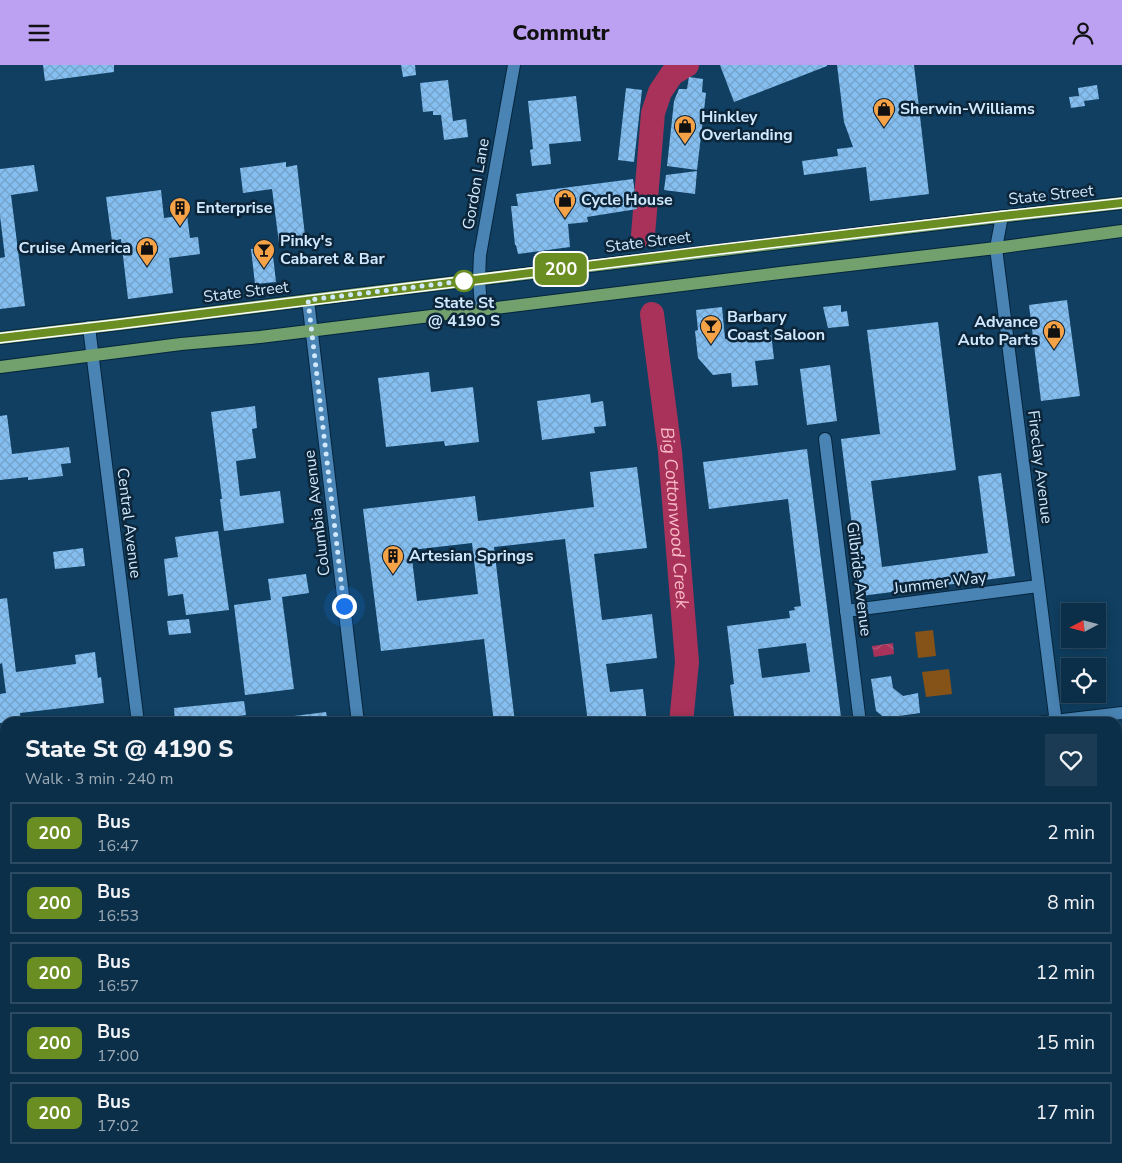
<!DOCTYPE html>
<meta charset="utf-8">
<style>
:root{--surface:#0c2f49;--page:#1a3b53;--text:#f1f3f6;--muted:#9aa9b4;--line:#2c4a61;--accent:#bca0f2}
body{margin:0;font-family:"Nunito Sans",sans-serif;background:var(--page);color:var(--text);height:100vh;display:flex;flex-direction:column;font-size:19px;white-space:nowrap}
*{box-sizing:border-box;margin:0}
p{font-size:16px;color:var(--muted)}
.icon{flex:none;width:28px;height:28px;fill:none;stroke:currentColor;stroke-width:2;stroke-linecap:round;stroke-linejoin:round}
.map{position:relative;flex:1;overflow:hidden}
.drawer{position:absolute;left:0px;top:652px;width:1122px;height:446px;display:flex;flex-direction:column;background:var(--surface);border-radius:15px 15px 0 0;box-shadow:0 2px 12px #0003,0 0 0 1px var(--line)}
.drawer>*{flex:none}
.badge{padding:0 10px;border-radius:8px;font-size:18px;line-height:32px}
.needle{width:32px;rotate:263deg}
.buttons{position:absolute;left:1061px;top:538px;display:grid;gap:10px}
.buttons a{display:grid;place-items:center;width:45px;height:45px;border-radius:0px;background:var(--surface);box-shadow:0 2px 12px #0003,0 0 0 1px var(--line);font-size:25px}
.you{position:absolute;width:25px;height:25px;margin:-12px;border:4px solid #fff;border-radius:50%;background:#1a73e8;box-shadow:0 0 0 8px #1a73e833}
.map>.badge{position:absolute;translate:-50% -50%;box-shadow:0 0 0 2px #fff}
.round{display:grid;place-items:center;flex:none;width:52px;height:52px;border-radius:0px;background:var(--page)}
.head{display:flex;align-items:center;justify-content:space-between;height:85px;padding:0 25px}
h1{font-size:24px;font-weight:800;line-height:38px}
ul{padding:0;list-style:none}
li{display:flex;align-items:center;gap:15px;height:62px;margin:0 10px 8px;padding:0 15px;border:2px solid var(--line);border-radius:0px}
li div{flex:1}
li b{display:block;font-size:19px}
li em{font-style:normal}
li .badge{min-width:55px;font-weight:700;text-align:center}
header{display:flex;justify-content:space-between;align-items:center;height:65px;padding:0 25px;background:var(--accent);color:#111;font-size:22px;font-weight:800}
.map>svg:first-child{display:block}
.green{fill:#855217}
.water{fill:url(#water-waves)}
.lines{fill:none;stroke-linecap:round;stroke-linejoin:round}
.river{stroke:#a83259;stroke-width:24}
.building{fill:url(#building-cross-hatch);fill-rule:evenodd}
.minor-casing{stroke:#05253d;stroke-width:14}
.tertiary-casing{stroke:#05253d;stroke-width:14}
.primary-casing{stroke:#05253d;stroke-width:14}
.minor{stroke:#4984b4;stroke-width:12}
.tertiary{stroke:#4984b4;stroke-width:12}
.primary{stroke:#73a16e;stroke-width:12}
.line-casing{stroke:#fff;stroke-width:11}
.line{stroke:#6b8e23;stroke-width:8}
.walk{stroke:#d0e8fd;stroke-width:5;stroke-dasharray:0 9}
.stop-dot{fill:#fff;stroke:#6b8e23;stroke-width:2.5}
.labels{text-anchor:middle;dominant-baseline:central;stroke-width:5;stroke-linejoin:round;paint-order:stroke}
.poi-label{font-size:16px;font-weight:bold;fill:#d0e8fd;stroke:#0c2539;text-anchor:start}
.street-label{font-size:16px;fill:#d0e8fd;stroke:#0c2539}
.stop-label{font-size:16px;font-weight:bold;fill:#d0e8fd;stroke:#0c2539}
.water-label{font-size:18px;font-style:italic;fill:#f9bac8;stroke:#0c2539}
</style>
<header><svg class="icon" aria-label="menu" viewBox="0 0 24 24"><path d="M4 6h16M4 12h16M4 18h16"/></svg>Commutr<svg class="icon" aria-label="person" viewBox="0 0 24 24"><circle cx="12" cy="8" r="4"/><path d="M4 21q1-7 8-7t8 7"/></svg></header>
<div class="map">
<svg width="1122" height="1098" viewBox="0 0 1122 1098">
<defs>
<pattern id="water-waves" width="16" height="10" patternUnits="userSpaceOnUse" patternTransform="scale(1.25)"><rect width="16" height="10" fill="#a83259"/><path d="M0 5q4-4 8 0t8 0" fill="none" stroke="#b75a7a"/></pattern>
<pattern id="building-cross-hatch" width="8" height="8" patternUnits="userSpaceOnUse" patternTransform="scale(1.25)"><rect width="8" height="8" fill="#85bff1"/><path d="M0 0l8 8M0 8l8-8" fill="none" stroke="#73a1c8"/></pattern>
</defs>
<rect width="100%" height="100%" fill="#103f61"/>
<g class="green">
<polygon points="933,565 936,591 918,593 915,567"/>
<polygon points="949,604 952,629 926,632 922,607"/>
</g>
<polygon class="water" points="893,578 894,589 874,592 872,581"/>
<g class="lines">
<g class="river">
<polyline points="643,170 653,48 660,27 672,9 687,0"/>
<path id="s1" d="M 652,249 L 670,387 L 687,597 L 681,658"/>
<polyline points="551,1098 552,1094"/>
</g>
</g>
<g class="building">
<polygon points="43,0 114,0 114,7 45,16"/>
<polygon points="401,0 415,0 416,10 403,12"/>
<polygon points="720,0 827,0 827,1 734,37"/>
<polygon points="837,0 914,0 929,129 870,136 866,102 804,110 802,96 838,91 837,84 853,82 844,57"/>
<polygon points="689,12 703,14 702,27 706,28 697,105 667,101 674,36 679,24 687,24"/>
<polygon points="448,15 453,56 466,54 468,72 444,75 441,50 433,50 433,46 423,47 420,18"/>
<polygon points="1097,20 1099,34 1084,36 1085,41 1071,43 1069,32 1079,31 1078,23"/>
<polygon points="626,23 642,25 634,97 618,95"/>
<polygon points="576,31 581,76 549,79 551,99 532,101 530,85 533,84 528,36"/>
<polygon points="286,97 286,102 297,100 305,171 294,172 295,176 279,178 272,124 243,128 240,103"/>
<polygon points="34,100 38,126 11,130 25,241 0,244 0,193 5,192 0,151 0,104"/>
<polygon points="697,106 695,129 664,125 666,110"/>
<polygon points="633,114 637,144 587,152 588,157 568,159 570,182 518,189 516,180 515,180 511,141 518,141 516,129"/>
<polygon points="161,125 164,153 187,150 190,173 198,172 200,189 169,193 173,228 128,234 121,174 112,176 106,132"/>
<polygon points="272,182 276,217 255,219 251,184"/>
<polygon points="1067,235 1080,331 1041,336 1029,240"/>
<polygon points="841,240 841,247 847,246 849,261 828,263 823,242"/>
<polygon points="722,242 725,274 771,268 774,294 755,296 758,320 732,322 731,308 713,310 698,293 695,266 698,265 696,245"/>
<polygon points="938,257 956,405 871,416 882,502 988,488 978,411 1001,408 1015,511 861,531 841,374 880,369 867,265"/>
<polygon points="830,300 837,356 807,360 800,304"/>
<polygon points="429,307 431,327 473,322 479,377 445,381 444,376 386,382 378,313"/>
<polygon points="590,329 591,338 603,336 606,361 594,362 595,368 542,375 537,336"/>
<polygon points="255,341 257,363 252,364 256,393 236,396 240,431 280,426 284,458 224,466 220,434 222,434 211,347"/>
<polygon points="7,350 12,389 69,382 71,398 61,399 63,411 28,415 28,412 0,415 0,351"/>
<path d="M 807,384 L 841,652 L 800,658 L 735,658 L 730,620 L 734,619 L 727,561 L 790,553 L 789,546 L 795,545 L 794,542 L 801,541 L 788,434 L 709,444 L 703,397 ZM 806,578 L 810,607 L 762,613 L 758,584 Z"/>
<path d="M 637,402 L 647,483 L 594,489 L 602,555 L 652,549 L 657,593 L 606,599 L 610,627 L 643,624 L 647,658 L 588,658 L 565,474 L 494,482 L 515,658 L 494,658 L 484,574 L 381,586 L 363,444 L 475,431 L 478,456 L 594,442 L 590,407 ZM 472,478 L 478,529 L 417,536 L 411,485 Z"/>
<polygon points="218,466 229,545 186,550 183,529 168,531 164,494 178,492 175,472"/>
<polygon points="83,483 85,501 55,504 53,487"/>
<polygon points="306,509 309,528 282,532 294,624 245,630 234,540 271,535 268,514"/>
<polygon points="7,533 16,607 76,599 75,590 95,587 98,613 101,612 104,638 20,648 21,657 0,658 0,629 6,628 2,598 0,599 0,534"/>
<polygon points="189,554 191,568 169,570 167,556"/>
<polygon points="891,611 893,623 903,631 918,628 920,648 885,653 876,646 871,614"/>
<polygon points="244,636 246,650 217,654 217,658 175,658 174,643"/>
<polygon points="326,647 328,658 294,658 294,651"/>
</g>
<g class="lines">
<g class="minor-casing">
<g id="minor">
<polyline points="1002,151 996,183 1056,658"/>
<polyline points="308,235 358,658"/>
<polyline points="89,262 138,658"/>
<polyline points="825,374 860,658"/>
<polyline points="846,546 1038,521"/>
<polyline points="1118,905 1122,905"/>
<polyline points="190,1094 190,1098"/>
<polyline points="370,1094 370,1098"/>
<polyline points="915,1094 916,1098"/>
<polyline points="1111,1094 1111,1098"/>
<polyline points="487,1098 487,1094"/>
</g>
</g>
<g class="tertiary-casing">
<g id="tertiary">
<polyline points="481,244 479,214 480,190 514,0"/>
<polyline points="1038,658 1122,648"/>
<polyline points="0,781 5,781"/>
</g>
</g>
<g class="primary-casing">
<g id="primary">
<polyline points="0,273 120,259 366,228 963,156 1122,138"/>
<polyline points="0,302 181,279 260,272 780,208 996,183 1122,166"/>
</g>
</g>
<use href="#minor" class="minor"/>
<use href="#tertiary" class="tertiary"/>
<use href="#primary" class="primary"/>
</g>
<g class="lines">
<g class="line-casing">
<polyline id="line" points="0,273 120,259 714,185 1002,151 1122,138"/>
</g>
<use href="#line" class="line"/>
<polyline class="walk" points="344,541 308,235 464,216"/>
</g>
<defs>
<g id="shop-pin" transform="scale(1.125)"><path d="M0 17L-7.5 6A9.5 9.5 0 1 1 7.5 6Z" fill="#f6a247" stroke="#0c2539"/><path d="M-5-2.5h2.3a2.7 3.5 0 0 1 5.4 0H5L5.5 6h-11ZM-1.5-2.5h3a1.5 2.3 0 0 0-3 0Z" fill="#111"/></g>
<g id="building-pin" transform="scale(1.125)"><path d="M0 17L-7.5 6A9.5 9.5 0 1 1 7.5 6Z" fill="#f6a247" stroke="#0c2539"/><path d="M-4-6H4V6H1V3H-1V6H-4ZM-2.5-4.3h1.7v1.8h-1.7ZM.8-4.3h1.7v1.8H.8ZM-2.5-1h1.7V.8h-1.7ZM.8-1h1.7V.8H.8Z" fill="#111"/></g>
<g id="bar-pin" transform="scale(1.125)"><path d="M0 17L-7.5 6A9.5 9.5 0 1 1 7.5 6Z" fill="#f6a247" stroke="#0c2539"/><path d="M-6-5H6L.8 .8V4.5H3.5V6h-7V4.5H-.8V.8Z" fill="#111"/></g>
</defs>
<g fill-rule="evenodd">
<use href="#shop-pin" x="884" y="44"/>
<use href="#shop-pin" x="685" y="61"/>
<use href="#shop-pin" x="565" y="135"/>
<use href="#building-pin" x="180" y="143"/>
<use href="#shop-pin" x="147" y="183"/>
<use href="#bar-pin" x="264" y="185"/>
<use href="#bar-pin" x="711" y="261"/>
<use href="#shop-pin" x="1054" y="266"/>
<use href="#building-pin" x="393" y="491"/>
</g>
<circle class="stop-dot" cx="464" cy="216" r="10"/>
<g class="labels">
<g class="poi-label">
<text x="900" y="44">Sherwin-Williams</text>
<text x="701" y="52">Hinkley<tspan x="701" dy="18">Overlanding</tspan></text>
<text x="581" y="135">Cycle House</text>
<text x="196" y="143">Enterprise</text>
<text x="280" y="176">Pinky's<tspan x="280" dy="18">Cabaret &amp; Bar</tspan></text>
<text x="131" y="183" text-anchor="end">Cruise America</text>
<text x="727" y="252">Barbary<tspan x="727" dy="18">Coast Saloon</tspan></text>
<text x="1038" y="257" text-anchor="end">Advance<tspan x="1038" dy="18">Auto Parts</tspan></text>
<text x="409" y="491">Artesian Springs</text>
</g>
<g class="street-label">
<text transform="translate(476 119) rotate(-80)">Gordon Lane</text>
<text transform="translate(1051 130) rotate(-6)">State Street</text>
<text transform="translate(648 177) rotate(-7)">State Street</text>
<text transform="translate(246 227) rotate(-7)">State Street</text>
<text transform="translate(1040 402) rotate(83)">Fireclay Avenue</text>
<text transform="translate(317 448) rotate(-97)">Columbia Avenue</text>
<text transform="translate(129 458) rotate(83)">Central Avenue</text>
<text transform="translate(859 514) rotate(83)">Gilbride Avenue</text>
<text transform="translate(940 518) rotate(-7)">Jummer Way</text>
</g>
<g class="stop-label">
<text x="464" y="238">State St<tspan x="464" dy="18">@ 4190 S</tspan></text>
</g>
<g class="water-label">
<text stroke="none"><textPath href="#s1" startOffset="205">Big Cottonwood Creek</textPath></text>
</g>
</g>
</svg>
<div class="buttons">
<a><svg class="needle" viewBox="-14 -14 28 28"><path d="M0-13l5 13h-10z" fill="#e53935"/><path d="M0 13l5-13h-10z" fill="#9aa9b4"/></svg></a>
<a><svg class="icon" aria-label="locate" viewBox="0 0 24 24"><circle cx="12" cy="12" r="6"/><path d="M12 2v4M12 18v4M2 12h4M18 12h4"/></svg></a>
</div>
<div class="you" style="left:344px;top:541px"></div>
<b class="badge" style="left:561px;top:204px;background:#6b8e23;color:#fff">200</b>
<section class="drawer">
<div class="head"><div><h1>State St @ 4190 S</h1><p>Walk · 3 min · 240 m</p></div><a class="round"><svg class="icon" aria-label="heart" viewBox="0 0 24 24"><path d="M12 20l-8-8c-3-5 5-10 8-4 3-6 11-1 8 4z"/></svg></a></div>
<ul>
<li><span class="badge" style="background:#6b8e23;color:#fff">200</span><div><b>Bus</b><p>16:47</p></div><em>2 min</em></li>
<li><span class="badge" style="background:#6b8e23;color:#fff">200</span><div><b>Bus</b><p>16:53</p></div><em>8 min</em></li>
<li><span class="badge" style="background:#6b8e23;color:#fff">200</span><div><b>Bus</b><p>16:57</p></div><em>12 min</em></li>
<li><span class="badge" style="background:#6b8e23;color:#fff">200</span><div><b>Bus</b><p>17:00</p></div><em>15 min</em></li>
<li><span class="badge" style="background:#6b8e23;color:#fff">200</span><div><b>Bus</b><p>17:02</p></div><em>17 min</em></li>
</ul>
</section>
</div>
